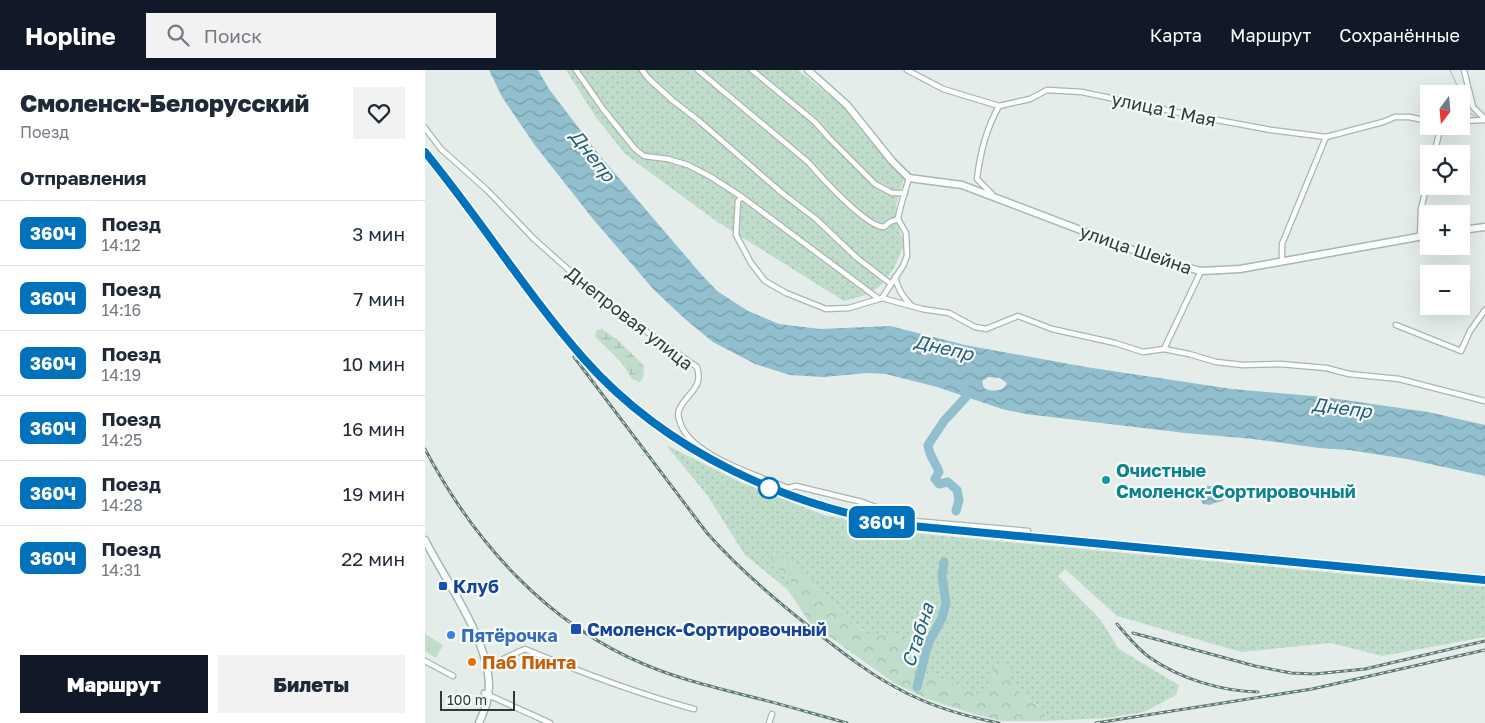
<!DOCTYPE html>
<html lang="ru">
<meta charset="utf-8">
<style>
:root{--surface:#fff;--page:#f2f2f3;--text:#1f2937;--muted:#747a83;--line:#e0e1e3;--accent:#111827}
body{margin:0;font-family:"Golos Text",sans-serif;background:var(--page);color:var(--text);height:100vh;display:flex;flex-direction:column;font-size:19px;white-space:nowrap}
*{box-sizing:border-box;margin:0}
p{font-size:16px;color:var(--muted)}
.icon{flex:none;width:28px;height:28px;fill:none;stroke:currentColor;stroke-width:2;stroke-linecap:round;stroke-linejoin:round}
.map{position:relative;flex:1;overflow:hidden}
.panel{display:flex;flex-direction:column;background:var(--surface);width:425px}
.panel>*{flex:none}
.badge{padding:0 10px;border-radius:8px;font-size:18px;line-height:32px}
.needle{width:32px;rotate:196deg}
.buttons{position:absolute;left:995px;top:15px;display:grid;gap:10px}
.buttons a{display:grid;place-items:center;width:50px;height:50px;border-radius:0px;background:var(--surface);box-shadow:0 5px 20px #0002;font-size:25px}
.scale{position:absolute;left:15px;bottom:12px;width:75px;box-sizing:border-box;padding-left:5px;border:2px solid #253e3a;border-top:0;font-size:14px;line-height:18px;white-space:nowrap;color:#253e3a;-webkit-text-stroke:4px #f6faf8;paint-order:stroke}
.map>.badge{position:absolute;translate:-50% -50%;box-shadow:0 0 0 2px #fff}
h2{padding:0 20px;font-size:19px;line-height:45px}
.round{display:grid;place-items:center;flex:none;width:52px;height:52px;border-radius:0px;background:var(--page)}
.summary{display:flex;align-items:center;justify-content:space-between;height:85px;padding:0 20px}
h1{font-size:24px;font-weight:800;line-height:38px}
.action{display:flex;gap:10px;margin-top:auto;padding:10px 20px}
.action a{flex:1;height:58px;border-radius:0px;background:var(--accent);color:#fff;font-size:20px;font-weight:800;line-height:58px;text-align:center}
.action a+a{background:var(--page);color:var(--text)}
ul{padding:0;list-style:none}
li{display:flex;align-items:center;gap:15px;height:65px;padding:0 20px;border-top:1px solid var(--line)}
li div{flex:1}
li b{display:block;font-size:19px}
li em{font-style:normal}
li .badge{min-width:55px;font-weight:700;text-align:center}
header{display:flex;align-items:center;gap:30px;box-sizing:border-box;height:70px;padding:0 25px;background:var(--accent);color:#fff}
header strong{font-size:24px}
nav{display:flex;gap:28px;margin-inline-start:auto;font-size:18px}
.search{width:350px;height:45px;background:var(--page);display:flex;align-items:center;gap:12px;box-sizing:border-box;padding:0 18px;border-radius:0px;color:var(--muted);font-size:19px}
main{display:flex;flex:1;min-height:0}
.map>svg:first-child{display:block}
.grass{fill:url(#grass-dots)}
.forest{fill:url(#forest-crowns)}
.wetland{fill:url(#wetland-marsh)}
.pitch{fill:#c0ddcb}
.water{fill:url(#water-waves);fill-rule:evenodd}
.lines{fill:none;stroke-linecap:round;stroke-linejoin:round}
.stream{stroke:#92bfce;stroke-width:1}
.river{stroke:#92bfce;stroke-width:9}
.street-casing{stroke:#a8b5b2;stroke-width:7}
.secondary-casing{stroke:#a4b8b3;stroke-width:9}
.street{stroke:#fff;stroke-width:4.5}
.secondary{stroke:#fff;stroke-width:6}
.rail-casing{stroke:#607a75;stroke-width:3}
.rail{stroke:#f6faf8;stroke-width:1;stroke-dasharray:4;stroke-linecap:butt}
.line-casing{stroke:#fff;stroke-width:11}
.line{stroke:#0072bc;stroke-width:8}
.culture-dot{fill:#0f9aa8;stroke:#f6faf8;stroke-width:2}
.stop-dot{fill:#fff;stroke:#0072bc;stroke-width:2.5}
.transit-dot{fill:#1a4fb4;stroke:#f6faf8;stroke-width:2}
.shop-dot{fill:#3f7fe0;stroke:#f6faf8;stroke-width:2}
.food-dot{fill:#e8710a;stroke:#f6faf8;stroke-width:2}
.labels{text-anchor:middle;dominant-baseline:central;stroke-width:4.5;stroke-linejoin:round;paint-order:stroke}
.street-label{font-size:18px;fill:#253e3a;stroke:#f6faf8}
.culture-label{font-size:18px;font-weight:bold;fill:#0d838f;stroke:#f6faf8;text-anchor:start}
.transit-label{font-size:18px;font-weight:bold;fill:#164399;stroke:#f6faf8;text-anchor:start}
.shop-label{font-size:18px;font-weight:bold;fill:#366cbe;stroke:#f6faf8;text-anchor:start}
.food-label{font-size:18px;font-weight:bold;fill:#c56008;stroke:#f6faf8;text-anchor:start}
.water-label{font-size:19px;font-style:italic;fill:#236077;stroke:#f6faf8}
</style>
<header>
<strong>Hopline</strong>
<div class="search"><svg class="icon" aria-label="search" viewBox="0 0 24 24"><circle cx="10" cy="10" r="6"/><path d="M15 15l6 6"/></svg>Поиск</div>
<nav><a>Карта</a><a>Маршрут</a><a>Сохранённые</a></nav>
</header>
<main>
<section class="panel">
<div class="summary"><div><h1>Смоленск-Белорусский</h1><p>Поезд</p></div><a class="round"><svg class="icon" aria-label="heart" viewBox="0 0 24 24"><path d="M12 20l-8-8c-3-5 5-10 8-4 3-6 11-1 8 4z"/></svg></a></div>
<h2>Отправления</h2>
<ul>
<li><span class="badge" style="background:#0072bc;color:#fff">360Ч</span><div><b>Поезд</b><p>14:12</p></div><em>3 мин</em></li>
<li><span class="badge" style="background:#0072bc;color:#fff">360Ч</span><div><b>Поезд</b><p>14:16</p></div><em>7 мин</em></li>
<li><span class="badge" style="background:#0072bc;color:#fff">360Ч</span><div><b>Поезд</b><p>14:19</p></div><em>10 мин</em></li>
<li><span class="badge" style="background:#0072bc;color:#fff">360Ч</span><div><b>Поезд</b><p>14:25</p></div><em>16 мин</em></li>
<li><span class="badge" style="background:#0072bc;color:#fff">360Ч</span><div><b>Поезд</b><p>14:28</p></div><em>19 мин</em></li>
<li><span class="badge" style="background:#0072bc;color:#fff">360Ч</span><div><b>Поезд</b><p>14:31</p></div><em>22 мин</em></li>
</ul>
<div class="action"><a>Маршрут</a><a>Билеты</a></div>
</section>
<div class="map">
<svg width="1060" height="653" viewBox="0 0 1060 653">
<defs>
<pattern id="grass-dots" width="8" height="8" patternUnits="userSpaceOnUse" patternTransform="scale(1.25)"><rect width="8" height="8" fill="#c0ddcb"/><path d="M2 2h.1M6 6h.1" fill="none" stroke="#a5bfaf" stroke-width="1.8" stroke-linecap="round"/></pattern>
<pattern id="forest-crowns" width="20" height="18" patternUnits="userSpaceOnUse" patternTransform="scale(1.25)"><rect width="20" height="18" fill="#c0ddcb"/><path d="M2 6a3 3 0 1 1 6 0M12 15a3 3 0 1 1 6 0" fill="none" stroke="#a5bfaf"/></pattern>
<pattern id="wetland-marsh" width="20" height="14" patternUnits="userSpaceOnUse" patternTransform="scale(1.25)"><rect width="20" height="14" fill="#c0ddcb"/><path d="M1 5h8M5 5V1M11 12h8M15 12V8" fill="none" stroke="#a5bfaf"/></pattern>
<pattern id="water-waves" width="16" height="10" patternUnits="userSpaceOnUse" patternTransform="scale(1.25)"><rect width="16" height="10" fill="#92bfce"/><path d="M0 5q4-4 8 0t8 0" fill="none" stroke="#779da8"/></pattern>
</defs>
<rect width="100%" height="100%" fill="#e5edeb"/>
<g class="grass">
<path d="M 141,0 L 373,0 L 408,28 L 428,46 L 463,93 L 479,109 C 468,140 468,143 479,173 C 473,192 464,212 446,222 C 439,227 428,228 419,231 L 291,151 L 200,84 L 170,46 Z"/>
<polygon points="241,375 317,413 399,445 488,463 1060,517 1060,567 957,586 906,573 816,582 692,546 640,499 633,506 675,549 694,579 754,615 751,625 719,642 682,648 621,651 620,640 591,623 571,594 559,626 496,602 476,563 441,563 351,482 346,491 370,514 363,520 320,485 282,425"/>
</g>
<polygon class="forest" points="351,482 441,563 476,563 501,585 496,602 558,625 571,594 583,597 591,623 620,640 621,651 577,651 549,644 502,629 469,613 384,552 363,520 369,514 346,491"/>
<path class="wetland" d="M 177,259 L 192,269 L 219,296 C 218,301 220,310 214,312 L 206,308 C 199,291 182,280 170,266 L 172,260 Z"/>
<polygon class="pitch" points="0,564 18,575 11,588 0,581"/>
<g class="water">
<path d="M 64,0 L 113,0 L 124,19 L 175,86 L 276,204 L 292,221 L 323,241 L 354,254 L 395,259 L 465,256 L 540,275 L 661,297 L 807,319 L 899,327 L 954,335 L 1003,342 L 1060,355 L 1060,406 L 982,389 L 924,380 L 894,378 L 828,369 L 760,363 L 601,344 L 577,339 L 512,317 L 461,304 L 442,303 L 399,307 L 365,305 L 330,294 L 288,272 L 260,249 L 229,220 L 168,149 L 109,74 L 77,27 ZM 564,307 L 575,308 L 582,313 C 579,322 566,322 559,318 L 557,311 Z"/>
<polygon points="782,416 792,417 800,423 798,431 789,433 785,435 778,434 775,429 775,420"/>
</g>
<g class="lines">
<g class="stream">
<polyline points="1025,0 1036,24"/>
<polyline points="1036,25 1043,42 1053,48"/>
</g>
<g class="river">
<path d="M 531,441 L 534,430 L 532,420 L 523,412 L 514,414 L 510,409 L 514,402 C 511,393 504,386 503,375 L 519,351 L 541,327 L 539,317"/>
<polyline points="492,617 503,574 517,548 521,533 517,506 519,492"/>
</g>
<g class="street-casing">
<g id="street">
<polyline points="151,0 178,39 210,79 219,86 243,89 263,95 286,107 317,127"/>
<polyline points="217,0 223,8 247,30 273,50 357,123 391,149 432,188 466,214"/>
<path d="M 273,0 L 383,92 C 396,107 441,157 459,157 L 465,152 L 473,149"/>
<polyline points="327,0 390,52 404,68 450,114 467,123 480,123"/>
<polyline points="482,0 518,19 574,36 605,29 622,20 657,22 765,45 846,60 901,67 958,52 970,47 984,47 1004,51"/>
<polyline points="1039,0 1048,37 1060,49"/>
<polyline points="1036,51 1060,50"/>
<path d="M 0,58 L 16,79 L 63,121 L 109,169 L 181,233 L 272,297 C 279,319 261,323 254,340 C 252,346 254,349 256,355 C 268,386 333,406 363,418 L 371,416 L 437,432 L 489,451 L 603,461"/>
<polyline points="1009,84 1016,56"/>
<path d="M 567,124 L 552,109 C 555,83 561,59 574,36"/>
<polyline points="995,166 996,139 1004,106"/>
<polyline points="857,192 857,174 901,67"/>
<path d="M 470,207 C 473,219 477,226 486,235"/>
<polyline points="457,228 497,239 524,243 550,257 561,259 593,246 627,259 690,273 718,282 739,279 764,284 791,292 818,295 855,294 901,298 924,304 974,309 1060,331"/>
<path d="M 454,229 L 317,127 L 313,131 L 311,165 L 326,193 L 340,211 L 361,223 L 401,239 L 424,238 L 454,229 L 457,228 L 478,196 L 482,186 L 481,163 L 473,149 C 475,135 480,122 484,108"/>
<polyline points="971,255 1036,281 1045,261 1060,240"/>
<polyline points="739,279 776,201"/>
<polyline points="0,591 28,606"/>
<path d="M 61,597 L 100,579 C 155,602 210,623 269,639"/>
<polyline points="59,623 125,653"/>
<polyline points="344,653 347,644"/>
</g>
</g>
<g class="secondary-casing">
<g id="secondary">
<polyline points="383,0 422,35 467,91 484,108 537,115 737,191 776,201 815,199 1004,165"/>
<polyline points="1036,160 1060,157"/>
<path d="M 0,470 C 21,512 64,569 64,617 C 64,630 59,641 54,653"/>
</g>
</g>
<use href="#street" class="street"/>
<use href="#secondary" class="secondary"/>
<g class="rail-casing">
<g id="rail">
<path d="M 0,82 C 55,149 102,223 159,289 C 176,309 197,327 218,343 C 295,405 389,442 487,456 L 1060,510"/>
<path d="M 149,287 L 282,463 C 314,499 349,529 386,558 C 413,579 440,601 470,617 C 502,635 538,646 574,653"/>
<path d="M 0,379 C 49,472 123,555 221,595 C 254,609 289,617 323,626 C 356,634 389,644 422,653"/>
<path d="M 692,554 C 702,566 712,578 724,587 C 755,609 796,621 833,622"/>
<polyline points="708,563 830,596 866,603 889,604 940,599 1060,571"/>
<polyline points="671,653 887,619 1060,580"/>
</g>
</g>
<use href="#rail" class="rail"/>
</g>
<g class="lines">
<g class="line-casing">
<path id="line" d="M 0,82 C 55,149 102,224 159,289 C 242,383 365,438 487,456 L 1060,510"/>
</g>
<use href="#line" class="line"/>
</g>
<circle class="culture-dot" cx="681" cy="410" r="5"/>
<circle class="stop-dot" cx="344" cy="418" r="10"/>
<g class="transit-dot">
<rect x="13" y="511" width="10" height="10" rx="2.5"/>
<rect x="145" y="553" width="12" height="12" rx="2.5"/>
</g>
<circle class="shop-dot" cx="26" cy="565" r="5"/>
<circle class="food-dot" cx="47" cy="592" r="5"/>
<g class="labels">
<g class="street-label">
<text transform="translate(739 39) rotate(12)">улица 1 Мая</text>
<text transform="translate(711 179) rotate(19)">улица Шейна</text>
<text transform="translate(205 248) rotate(38)">Днепровая улица</text>
</g>
<g class="culture-label">
<text x="691" y="400">Очистные<tspan x="691" dy="21">Смоленск-Сортировочный</tspan></text>
</g>
<g class="transit-label">
<text x="28" y="516">Клуб</text>
<text x="162" y="559">Смоленск-Сортировочный</text>
</g>
<g class="shop-label">
<text x="36" y="565">Пятёрочка</text>
</g>
<g class="food-label">
<text x="57" y="592">Паб Пинта</text>
</g>
<g class="water-label">
<text transform="translate(168 85) rotate(52)">Днепр</text>
<text transform="translate(519 277) rotate(13)">Днепр</text>
<text transform="translate(917 337) rotate(7)">Днепр</text>
<text transform="translate(492 565) rotate(-72)">Стабна</text>
</g>
</g>
</svg>
<div class="buttons">
<a><svg class="needle" viewBox="-14 -14 28 28"><path d="M0-13l5 13h-10z" fill="#e53935"/><path d="M0 13l5-13h-10z" fill="#747a83"/></svg></a>
<a><svg class="icon" aria-label="locate" viewBox="0 0 24 24"><circle cx="12" cy="12" r="6"/><path d="M12 2v4M12 18v4M2 12h4M18 12h4"/></svg></a>
<a>+</a>
<a>−</a>
</div>
<div class="scale">100 m</div>
<b class="badge" style="left:457px;top:452px;background:#0072bc;color:#fff">360Ч</b>
</div>
</main>
